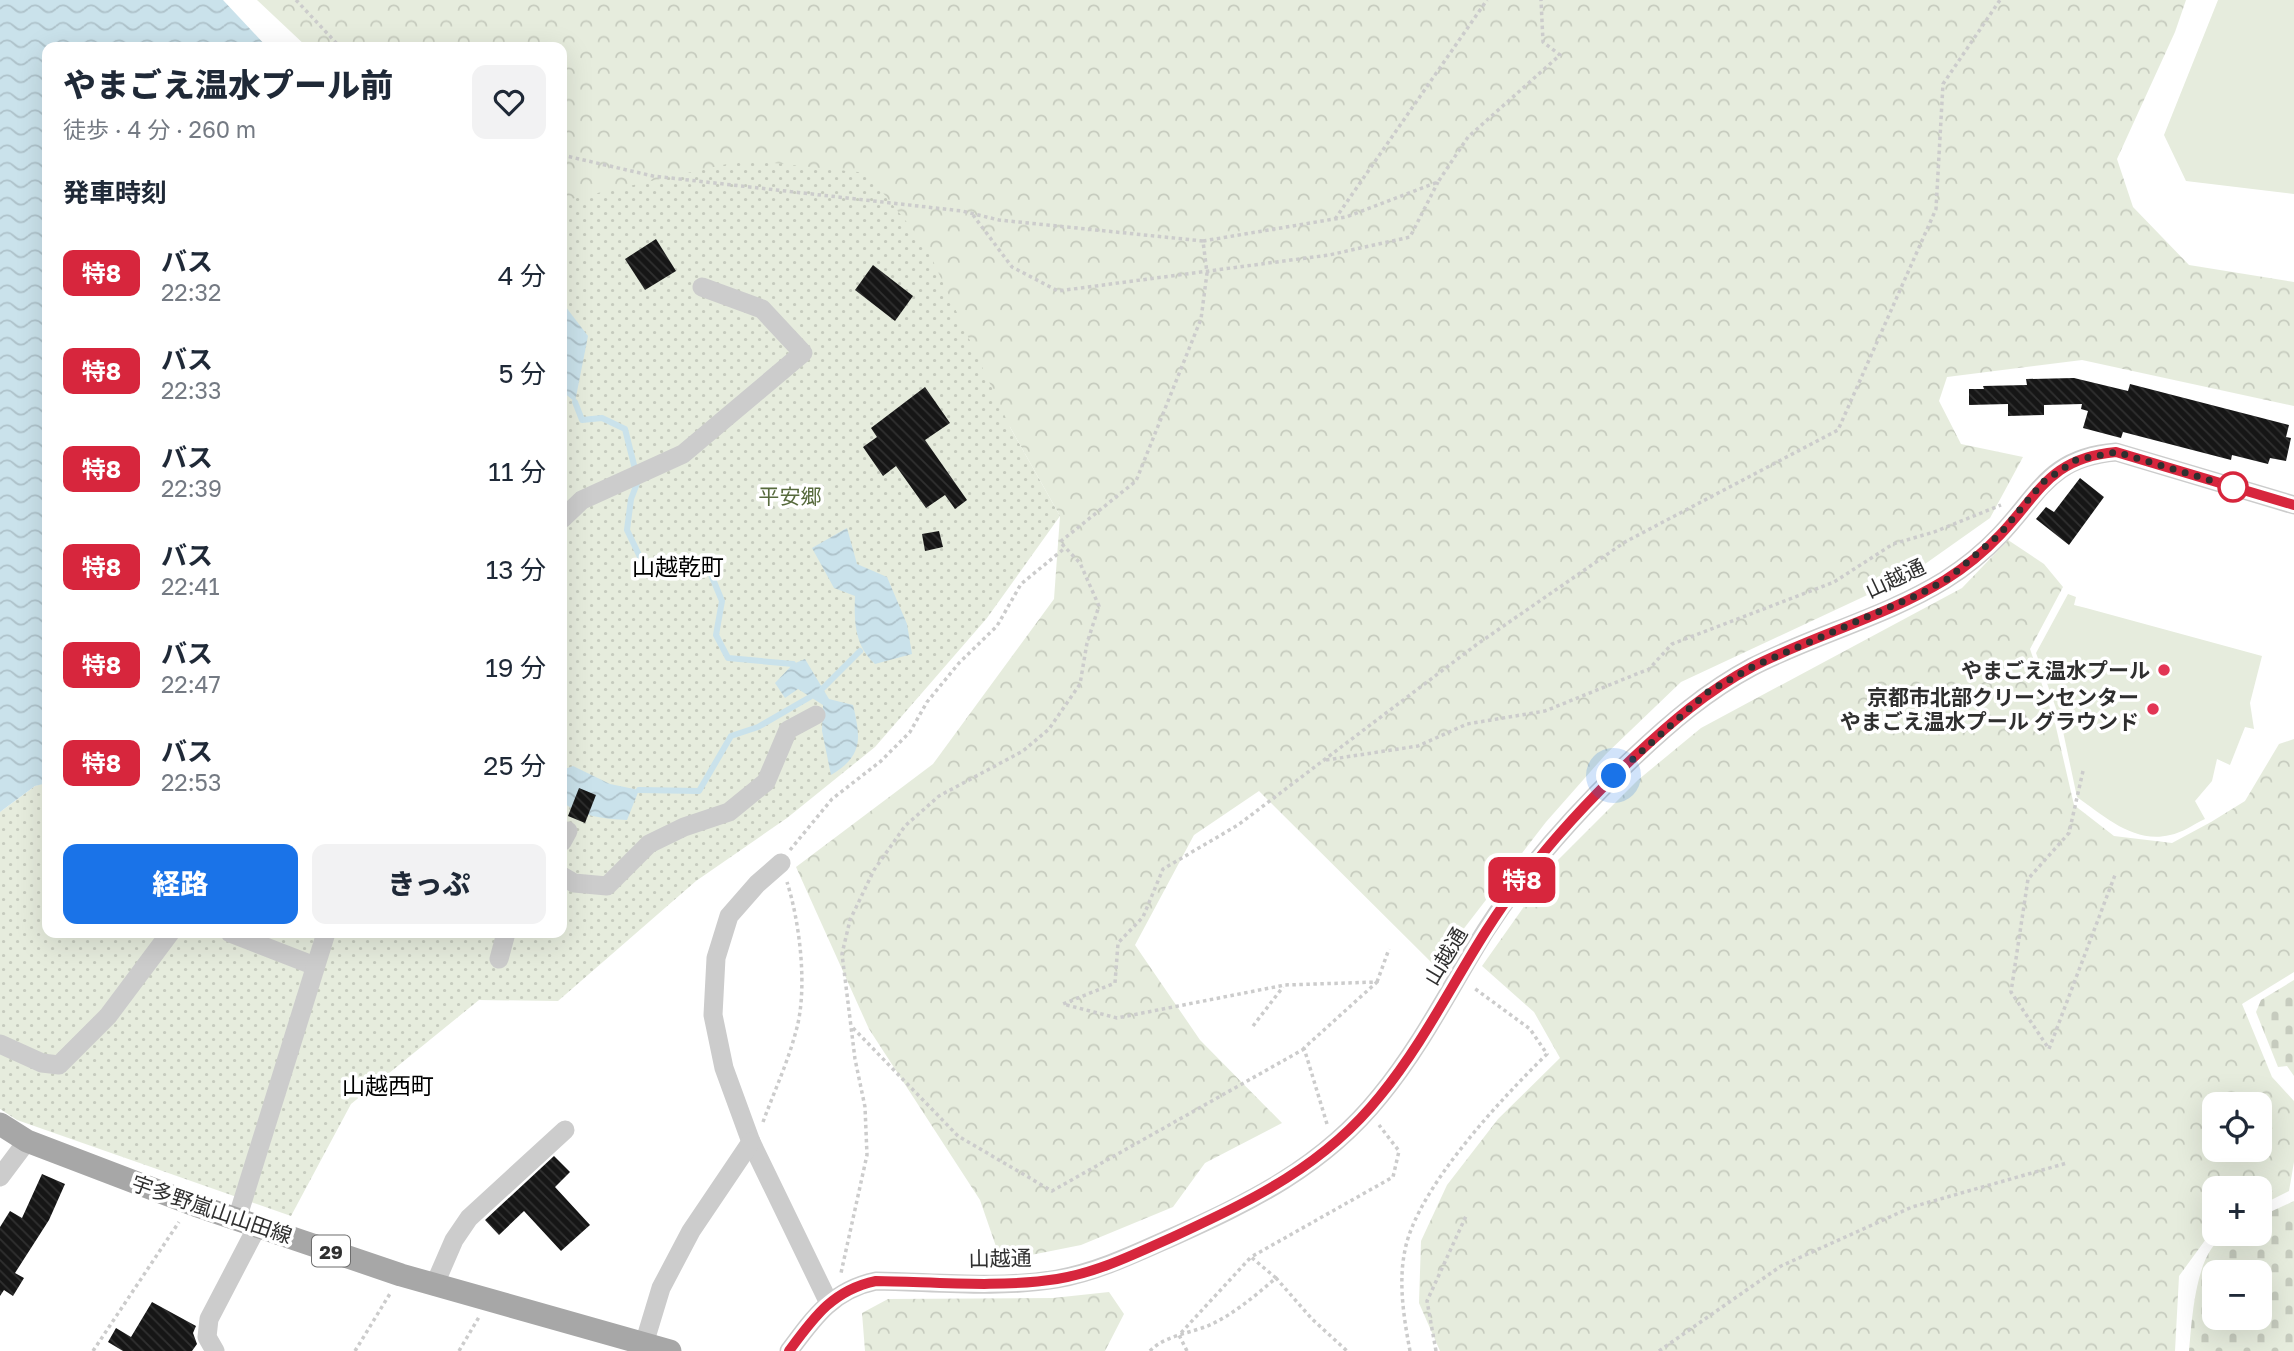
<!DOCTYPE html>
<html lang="ja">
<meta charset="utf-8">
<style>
:root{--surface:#fff;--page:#f2f2f3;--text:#1f2937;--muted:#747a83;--accent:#1a73e8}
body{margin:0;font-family:"Golos Text","Noto Sans JP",sans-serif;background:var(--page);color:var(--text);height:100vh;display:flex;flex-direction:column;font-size:26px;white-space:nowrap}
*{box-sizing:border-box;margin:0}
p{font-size:23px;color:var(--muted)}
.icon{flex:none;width:38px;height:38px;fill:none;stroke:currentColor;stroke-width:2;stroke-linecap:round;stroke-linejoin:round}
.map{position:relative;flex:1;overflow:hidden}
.side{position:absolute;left:42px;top:42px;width:525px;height:896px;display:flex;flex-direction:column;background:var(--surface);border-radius:14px;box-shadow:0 7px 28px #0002}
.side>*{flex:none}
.badge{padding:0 14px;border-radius:10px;font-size:24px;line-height:46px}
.fabs{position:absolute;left:2202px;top:1092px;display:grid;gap:14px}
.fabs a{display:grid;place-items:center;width:70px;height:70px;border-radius:14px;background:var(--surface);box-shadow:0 7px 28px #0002;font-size:35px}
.you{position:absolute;width:35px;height:35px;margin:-18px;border:5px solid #fff;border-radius:50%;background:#1a73e8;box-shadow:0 0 0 10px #1a73e833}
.map>.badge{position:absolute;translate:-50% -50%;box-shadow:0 0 0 4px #fff}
h2{padding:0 21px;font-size:26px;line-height:63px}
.round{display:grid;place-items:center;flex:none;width:74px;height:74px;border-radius:14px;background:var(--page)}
.summary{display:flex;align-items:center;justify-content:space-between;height:119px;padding:0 21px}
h1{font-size:33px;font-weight:800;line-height:52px}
.cta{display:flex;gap:14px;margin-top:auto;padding:14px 21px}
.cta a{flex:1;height:80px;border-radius:14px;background:var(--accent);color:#fff;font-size:28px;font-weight:800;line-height:80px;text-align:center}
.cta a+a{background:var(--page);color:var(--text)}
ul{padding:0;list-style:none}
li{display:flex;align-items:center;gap:21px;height:98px;padding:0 21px}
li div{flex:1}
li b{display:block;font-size:26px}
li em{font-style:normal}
li .badge{min-width:77px;font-weight:700;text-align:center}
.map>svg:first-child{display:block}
.grass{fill:#e6ecdd}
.forest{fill:url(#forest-crowns);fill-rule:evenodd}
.cemetery{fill:url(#cemetery-stones);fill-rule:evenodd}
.garden{fill:url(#garden-dots)}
.water{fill:url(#water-waves)}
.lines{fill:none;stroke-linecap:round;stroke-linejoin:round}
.stream{stroke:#cae2eb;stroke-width:6}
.building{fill:url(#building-back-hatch)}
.path{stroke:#ccc;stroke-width:3.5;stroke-dasharray:3.5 3.5;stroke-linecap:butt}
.minor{stroke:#ccc;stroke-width:19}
.major{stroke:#a7a7a7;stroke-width:23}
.line-casing{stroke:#fff;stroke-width:16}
.line{stroke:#d7263d;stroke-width:10}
.walk{stroke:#2f2f2f;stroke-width:7;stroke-dasharray:0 12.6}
.stop-dot{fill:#fff;stroke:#d7263d;stroke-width:3.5}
.poi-dot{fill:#e23554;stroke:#fff;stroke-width:2.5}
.labels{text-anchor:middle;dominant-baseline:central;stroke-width:7;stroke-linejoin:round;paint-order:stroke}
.shield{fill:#fff;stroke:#6d6d6d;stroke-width:2}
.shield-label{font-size:19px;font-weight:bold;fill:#2f2f2f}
.park-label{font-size:21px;fill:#576a3d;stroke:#fff}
.street-label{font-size:21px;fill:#2f2f2f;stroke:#fff}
.poi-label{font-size:21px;font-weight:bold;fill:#2f2f2f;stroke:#fff;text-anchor:end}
.neighbourhood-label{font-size:23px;fill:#000;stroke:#fff}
</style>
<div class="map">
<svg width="2294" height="1351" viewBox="0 0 2294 1351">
<defs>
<pattern id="forest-crowns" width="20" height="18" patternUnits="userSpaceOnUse" patternTransform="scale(1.75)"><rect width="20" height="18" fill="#e6ecdd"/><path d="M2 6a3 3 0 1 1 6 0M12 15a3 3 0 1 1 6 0" fill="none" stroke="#c6cbbe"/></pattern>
<pattern id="cemetery-stones" width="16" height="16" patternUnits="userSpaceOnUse" patternTransform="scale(1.75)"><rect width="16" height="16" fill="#e6ecdd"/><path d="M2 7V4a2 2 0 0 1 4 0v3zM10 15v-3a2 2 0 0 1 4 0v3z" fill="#c6cbbe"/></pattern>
<pattern id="garden-dots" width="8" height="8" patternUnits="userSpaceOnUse" patternTransform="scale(1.75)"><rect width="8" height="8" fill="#e6ecdd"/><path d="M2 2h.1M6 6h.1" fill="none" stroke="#c6cbbe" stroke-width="1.8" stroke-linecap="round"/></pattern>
<pattern id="water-waves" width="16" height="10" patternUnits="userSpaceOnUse" patternTransform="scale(1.75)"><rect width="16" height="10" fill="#cae2eb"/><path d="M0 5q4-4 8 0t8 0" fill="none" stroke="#aec2ca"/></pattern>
<pattern id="building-back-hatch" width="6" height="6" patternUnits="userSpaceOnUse" patternTransform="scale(1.75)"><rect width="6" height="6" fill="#161616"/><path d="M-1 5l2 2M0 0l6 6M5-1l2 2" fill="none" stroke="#303030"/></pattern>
</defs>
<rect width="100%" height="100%" fill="#fff"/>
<g class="grass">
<polygon points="2218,0 2294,0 2294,194 2186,181 2164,135"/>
<path d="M 2068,594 L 2076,597 L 2074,605 L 2086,608 L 2262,656 L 2250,703 L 2254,729 L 2245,727 L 2230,765 L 2217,759 L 2212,781 L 2195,801 L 2205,819 C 2194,824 2182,833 2170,835 C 2134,844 2104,816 2077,797 L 2061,722 L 2036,653 Z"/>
</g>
<g class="forest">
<polygon points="257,0 2186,0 2175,32 2117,159 2133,207 2189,265 2294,282 2294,406 2082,360 1947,377 1939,401 1961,444 2023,457 1990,518 1908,576 1681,682 1606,754 1546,822 1435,966 1259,791 1194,835 1135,945 1200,1040 1282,1123 1205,1163 1173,1207 1081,1245 1001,1261 980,1200 869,1029 796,867 933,764 1054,599 1060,516 1010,427 562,201 562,47 307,47"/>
<path d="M 2008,540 L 2044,564 L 2063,587 L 2030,649 L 2055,723 L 2074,805 L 2114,836 L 2172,843 L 2211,822 L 2245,801 L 2279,744 L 2294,739 L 2294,972 L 2242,1004 L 2272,1077 L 2294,1101 L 2294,1162 L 2289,1191 L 2259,1206 L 2259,1188 L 2214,1188 L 2214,1228 L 2179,1276 L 2175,1351 L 1440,1351 L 1419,1303 L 1421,1241 L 1447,1185 L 1498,1119 L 1560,1058 L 1534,1012 L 1482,966 L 1554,864 L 1638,780 L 1701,728 L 1962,588 ZM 2214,1104 L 2259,1104 L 2259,1150 L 2214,1150 Z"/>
<polygon points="1109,1292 1124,1314 1105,1351 865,1351 862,1313 888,1299 1053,1298"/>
</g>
<g class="cemetery">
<polygon points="2294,980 2294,1076 2287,1066 2278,1067 2256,1012 2261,1000"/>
<path d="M 2294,1201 L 2294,1351 L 2189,1351 C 2192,1321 2195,1248 2227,1235 C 2236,1231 2249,1234 2259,1234 L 2259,1217 ZM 2214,1272 L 2259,1272 L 2259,1318 L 2214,1318 Z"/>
</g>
<polygon class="garden" points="745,160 867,173 926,246 1010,427 1060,516 987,618 875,747 787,818 696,881 558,1001 479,1000 351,1104 291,1216 17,1120 0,1109 0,812 35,786 47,782 47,933 562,933 562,201"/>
<g class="water">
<polygon points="0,0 223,0 267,47 47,47 47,783 35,786 0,812"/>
<polygon points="562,302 588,336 575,402 562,391"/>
<path d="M 847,528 L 857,564 L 887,577 L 907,624 L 912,654 L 875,664 C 855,646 854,623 855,596 L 834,588 L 812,548 Z"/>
<path d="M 805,659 L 829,699 L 853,705 C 861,739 863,756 831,775 L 822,731 L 823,705 L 798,689 L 785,698 L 775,683 L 793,664 Z"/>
<path d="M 573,766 L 610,784 L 639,790 L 627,820 C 603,819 581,816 562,802 L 562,770 Z"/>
</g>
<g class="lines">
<g class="stream">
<polyline points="575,402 582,420 602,418 625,429 638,481 631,499 627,530 640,557 669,575 689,565 710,572 722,601 716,635 728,658 793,664"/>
<polyline points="822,689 860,651"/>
<polyline points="639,790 699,791 731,736 758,727 810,697"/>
</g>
</g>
<g class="building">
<polygon points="656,239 676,271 645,290 625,259"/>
<polygon points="873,265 913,296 895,321 855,290"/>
<polygon points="2074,378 2128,391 2130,384 2289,425 2286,437 2291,438 2286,461 2270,458 2268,464 2232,455 2231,460 2123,432 2121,438 2083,428 2088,411 2081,409 2082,404 2044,405 2044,415 2008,416 2008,404 1969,405 1969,389 1984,389 1983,386 2027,385 2026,379"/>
<polygon points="925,387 950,423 925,440 967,500 955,509 945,495 926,508 896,466 883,476 863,447 877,437 871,428"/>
<polygon points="2080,478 2104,497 2069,545 2036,519 2046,507 2054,512"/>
<polygon points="939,531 943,547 925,551 922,534"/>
<polygon points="579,788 596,795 585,823 568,816"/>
<polygon points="554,1156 570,1172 555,1187 590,1225 561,1251 524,1211 499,1235 485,1220"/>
<polygon points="42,1174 65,1184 49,1220 15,1273 24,1278 13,1296 4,1290 0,1296 0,1227 10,1211 22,1218"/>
<polygon points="152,1302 196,1326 193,1333 197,1344 192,1351 123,1351 108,1342 116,1328 131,1337"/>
</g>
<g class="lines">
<g class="path">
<polyline points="296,0 340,47"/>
<polyline points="562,155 653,176 962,211 999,220 1203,241 1207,273 1201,319 1136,481 1060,542 1080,563 1099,606 1087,643 1080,684 1049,729 1023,751 939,796 905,826 874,870 850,920 842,954 855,1059 865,1107 867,1155 841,1273"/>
<polyline points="973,215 1012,267 1058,291 1329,255 1410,237 1438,182"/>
<polyline points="1335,219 1487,0"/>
<polyline points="1203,241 1346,217 1438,182 1468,137 1560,55 1543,42 1541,0"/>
<polyline points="1326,760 1418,746 1467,724 1545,711 1649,669 1672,644 1834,582 1893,544 1934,532 2001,505"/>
<polyline points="2083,771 2069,833 2028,879 2011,992 2049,1049 2115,875"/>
<polyline points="790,850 832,799 881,761 910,732 927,702 959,663 997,626 1021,584 1065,548"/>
<polyline points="1377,982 1389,949"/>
<polyline points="1253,1026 1283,987"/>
<polyline points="853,1028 958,1136 1052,1191 1304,1049"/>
<path d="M 763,1122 C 774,1092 788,1062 796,1031 C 808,990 800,923 787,882"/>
<polyline points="1327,1124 1304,1048 1377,982 1285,985 1117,1018 1063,1004 1115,983 1118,943 1143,917 1163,869 1238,825 1476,645 1625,542 1838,430 1936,209 1943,84 2000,0"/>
<polyline points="1276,1278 1251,1257 1393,1177 1399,1151 1379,1125"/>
<polyline points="93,1351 179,1222"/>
<polyline points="355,1351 391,1292"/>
<polyline points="459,1351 479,1317"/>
<path d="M 1150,1351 C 1165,1335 1193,1333 1212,1324 C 1235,1313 1256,1295 1276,1278 L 1312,1319 L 1347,1351"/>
<polyline points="1187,1351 1179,1335 1251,1257"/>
<path d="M 1410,1351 C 1404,1319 1398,1283 1405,1250 C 1417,1188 1502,1098 1547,1054 L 1530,1029 L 1474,988"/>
<polyline points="1436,1351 1427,1301 1466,1216"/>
<polyline points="1659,1351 1781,1266 1912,1207 2067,1163"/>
</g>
<g class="minor">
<polyline points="562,519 582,500 683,454 803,353 762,309 702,287"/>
<polyline points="562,842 568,831"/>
<polyline points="781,863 757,884 729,916 716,958 713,1015 724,1068 751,1142 828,1301"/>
<polyline points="562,876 574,883 607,886 649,844 684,827 729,812 766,782 788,730 816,715"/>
<polyline points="230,933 315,966"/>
<polyline points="499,959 506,933"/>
<polyline points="0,1044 42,1063 59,1065 108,1016 170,933"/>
<polyline points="0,1177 27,1141"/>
<polyline points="237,1219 326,933"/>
<polyline points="434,1286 454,1240 469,1218 565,1130"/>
<polyline points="644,1344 661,1288 691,1231 751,1142"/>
<polyline points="215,1351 207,1337 209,1319 258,1225"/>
<path d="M 789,1351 C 814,1317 833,1290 876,1281 C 935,1282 999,1289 1057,1279 C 1096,1272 1132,1255 1168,1239 C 1250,1202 1322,1168 1380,1096 C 1422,1045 1451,986 1486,930 C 1527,866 1578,810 1634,757 C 1670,723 1707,691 1752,667 C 1814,635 1885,617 1945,580 C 1964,568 1984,552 2000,535 C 2040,493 2050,457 2116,452 L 2294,505"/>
</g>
<polyline class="major" points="0,1124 27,1141 192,1204 401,1275 670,1351"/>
</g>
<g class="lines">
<g class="line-casing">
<path id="line" d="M 789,1351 C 814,1317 833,1290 876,1281 C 935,1282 999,1288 1057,1279 C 1099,1272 1137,1253 1175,1236 C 1254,1199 1324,1166 1380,1096 C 1422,1045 1451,986 1486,931 C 1527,866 1578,810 1634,757 C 1670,723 1707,691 1752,667 C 1814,635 1885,617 1945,580 C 1964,568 1984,552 2000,535 C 2040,493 2050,458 2116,452 L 2294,505"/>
</g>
<use href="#line" class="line"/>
<polyline class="walk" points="1614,776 1708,692 1754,666 1920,594 1949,578 2000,534 2043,482 2076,460 2116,452 2233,487"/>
</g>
<circle class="stop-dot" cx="2233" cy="487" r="14"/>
<g class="poi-dot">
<circle cx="2164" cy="670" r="7"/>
<circle cx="2153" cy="709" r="7"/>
</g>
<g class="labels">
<rect class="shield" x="312" y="1235.5" width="38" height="31" rx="5"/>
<g class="shield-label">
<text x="331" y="1251">29</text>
</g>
<g class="park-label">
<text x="790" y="496">平安郷</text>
</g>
<g class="street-label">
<text transform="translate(1895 578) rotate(-25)">山越通</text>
<text transform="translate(1445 956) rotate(-59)">山越通</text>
<text transform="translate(212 1209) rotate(19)">宇多野嵐山山田線</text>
<text transform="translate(1000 1258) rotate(-1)">山越通</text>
</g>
<g class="poi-label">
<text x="2150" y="670">やまごえ温水プール</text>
<text x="2139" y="697">京都市北部クリーンセンター<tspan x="2139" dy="24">やまごえ温水プール グラウンド</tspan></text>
</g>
<g class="neighbourhood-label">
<text x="678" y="566">山越乾町</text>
<text x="388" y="1085">山越西町</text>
</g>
</g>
</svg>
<div class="fabs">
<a><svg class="icon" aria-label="locate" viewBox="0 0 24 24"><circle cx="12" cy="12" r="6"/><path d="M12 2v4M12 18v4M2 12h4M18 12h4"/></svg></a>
<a>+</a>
<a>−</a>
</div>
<div class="you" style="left:1614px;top:776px"></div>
<b class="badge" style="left:1522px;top:880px;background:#d7263d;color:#fff">特8</b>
<section class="side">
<div class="summary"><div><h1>やまごえ温水プール前</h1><p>徒歩 · 4 分 · 260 m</p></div><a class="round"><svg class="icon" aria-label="heart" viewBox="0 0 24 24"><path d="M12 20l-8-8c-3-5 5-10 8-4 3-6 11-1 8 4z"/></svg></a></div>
<h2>発車時刻</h2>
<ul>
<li><span class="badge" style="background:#d7263d;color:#fff">特8</span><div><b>バス</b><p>22:32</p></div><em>4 分</em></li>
<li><span class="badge" style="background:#d7263d;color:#fff">特8</span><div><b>バス</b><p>22:33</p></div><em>5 分</em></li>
<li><span class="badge" style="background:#d7263d;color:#fff">特8</span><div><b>バス</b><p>22:39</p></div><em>11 分</em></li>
<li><span class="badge" style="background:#d7263d;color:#fff">特8</span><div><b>バス</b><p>22:41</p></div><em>13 分</em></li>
<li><span class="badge" style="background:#d7263d;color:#fff">特8</span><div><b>バス</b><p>22:47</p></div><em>19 分</em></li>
<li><span class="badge" style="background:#d7263d;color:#fff">特8</span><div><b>バス</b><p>22:53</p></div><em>25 分</em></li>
</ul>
<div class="cta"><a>経路</a><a>きっぷ</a></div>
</section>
</div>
